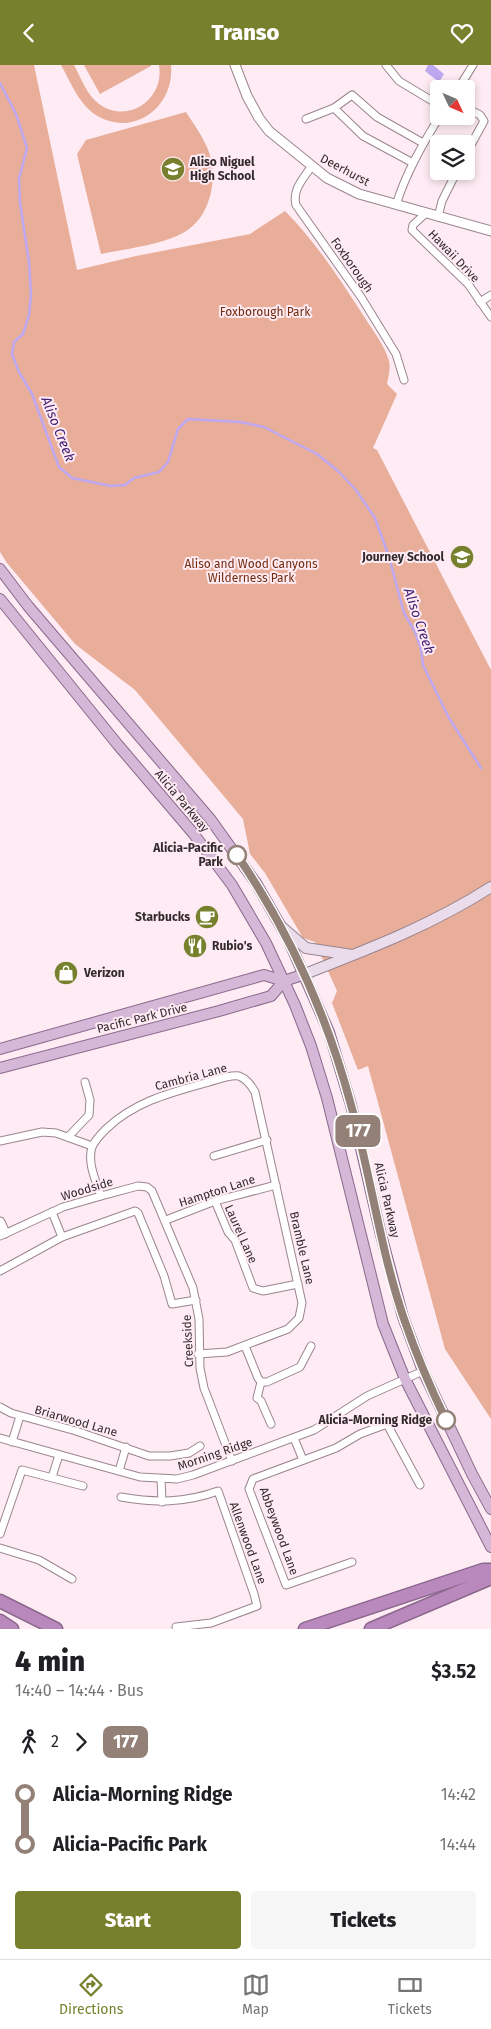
<!DOCTYPE html>
<meta charset="utf-8">
<style>
:root{--surface:#fff;--page:#f6f6f6;--text:#202124;--muted:#757577;--line:#e0e0e0;--accent:#77812d}
body{margin:0;font-family:"Fira Sans",sans-serif;background:var(--page);color:var(--text);height:100vh;display:flex;flex-direction:column;font-size:19px;white-space:nowrap}
*{box-sizing:border-box;margin:0}
p{font-size:16px;color:var(--muted)}
.icon{flex:none;width:28px;height:28px;fill:none;stroke:currentColor;stroke-width:2;stroke-linecap:round;stroke-linejoin:round}
.map{position:relative;height:1564px;overflow:hidden}
.side{display:flex;flex-direction:column;background:var(--surface);flex:1}
.side>*{flex:none}
.badge{padding:0 10px;border-radius:8px;font-size:18px;line-height:32px}
.needle{width:32px;rotate:134deg}
.fabs{position:absolute;left:430px;top:15px;display:grid;gap:10px}
.fabs a{display:grid;place-items:center;width:45px;height:45px;border-radius:5px;background:var(--surface);box-shadow:0 2px 8px #0003;font-size:25px}
.map>.badge{position:absolute;translate:-50% -50%;box-shadow:0 0 0 2px #fff}
.legs{display:flex;align-items:center;gap:8px;height:55px;padding:0 15px;font-size:16px}
.legs p{margin-inline-start:auto}
.overview{display:flex;align-items:center;justify-content:space-between;height:85px;padding:0 15px}
h1{font-size:28px;font-weight:800;line-height:38px}
.primary-button{display:flex;gap:10px;margin-top:auto;padding:10px 15px}
.primary-button a{flex:1;height:58px;border-radius:5px;background:var(--accent);color:#fff;font-size:20px;font-weight:800;line-height:58px;text-align:center}
.primary-button a+a{background:var(--page);color:var(--text)}
ul{padding:0 15px;list-style:none}
li{display:flex;align-items:center;gap:18px;height:50px;font-size:19px}
li i{display:grid;place-items:center;width:8px;height:100%;margin:0 6px;background:currentColor}
li i::after{content:'';width:12px;height:12px;margin:-6px;border:4px solid;border-radius:50%;background:var(--surface)}
li p{margin-inline-start:auto}
li:first-child i{background:linear-gradient(#0000 50%,currentColor 0)}
li:last-child i{background:linear-gradient(currentColor 50%,#0000 0)}
header{display:flex;justify-content:space-between;align-items:center;height:65px;padding:0 15px;background:var(--accent);color:#fff;font-size:22px;font-weight:800}
.menu{display:flex;justify-content:space-around;align-items:center;height:70px;border-top:1px solid var(--line);background:var(--surface);font-size:14px;color:var(--muted)}
.menu a{display:grid;justify-items:center;gap:2px}
.menu .active{color:var(--accent)}
.map>svg:first-child{display:block}
.green{fill:#e8ae9a}
.water{fill:#bfa8f2}
.lines{fill:none;stroke-linecap:round;stroke-linejoin:round}
.stream{stroke:#bfa8f2;stroke-width:2.5}
.minor-casing{stroke:#9a858e;stroke-width:9}
.tertiary-casing{stroke:#9a858e;stroke-width:11}
.secondary-casing{stroke:#9a858e;stroke-width:12}
.primary-casing{stroke:#8a688b;stroke-width:12}
.motorway-casing{stroke:#8a688b;stroke-width:15}
.minor{stroke:#fff;stroke-width:7}
.tertiary{stroke:#fff;stroke-width:9}
.secondary{stroke:#eadceb;stroke-width:10}
.primary{stroke:#d5b8d7;stroke-width:10}
.motorway{stroke:#b989bd;stroke-width:12}
.line-1-casing{stroke:#fff;stroke-width:11}
.line-1{stroke:#938177;stroke-width:8}
.stop-1-dot{fill:#fff;stroke:#938177;stroke-width:2.5}
.labels{text-anchor:middle;dominant-baseline:central;stroke-width:4;stroke-linejoin:round;paint-order:stroke}
.poi-label{font-size:12px;font-weight:bold;fill:#332a2e;stroke:#feebf3;text-anchor:start}
.street-label{font-size:12px;fill:#332a2e;stroke:#feebf3}
.park-label{font-size:12px;fill:#742c0f;stroke:#feebf3}
.stop-label{font-size:12px;font-weight:bold;fill:#332a2e;stroke:#feebf3;text-anchor:end}
.water-label{font-size:14px;font-style:italic;fill:#462377;stroke:#feebf3}
</style>
<header><svg class="icon" aria-label="back" viewBox="0 0 24 24"><path d="M15 5l-7 7 7 7"/></svg>Transo<svg class="icon" aria-label="heart" viewBox="0 0 24 24"><path d="M12 20l-8-8c-3-5 5-10 8-4 3-6 11-1 8 4z"/></svg></header>
<div class="map">
<svg width="491" height="1564" viewBox="0 0 491 1564">
<rect width="100%" height="100%" fill="#feebf3"/>
<g class="green">
<path d="M 0,0 L 34,0 L 77,205 L 136,191 L 250,169 L 285,146 C 316,177 341,216 365,253 C 373,266 385,281 389,296 C 391,304 388,312 387,319 L 397,329 L 373,383 L 377,385 L 491,605 L 491,1354 L 445,1284 L 368,1001 L 358,1005 L 332,938 L 337,926 L 315,877 L 303,873 L 265,808 L 250,789 L 243,754 L 135,625 L 75,579 L 7,498 L 0,487 Z"/>
<path d="M 61,0 L 74,0 C 81,13 87,30 99,39 C 128,60 165,34 159,0 L 171,0 C 175,43 131,75 93,48 C 78,37 70,16 61,0 Z"/>
<polygon points="84,0 151,0 151,1 100,29"/>
<path d="M 186,47 C 193,58 201,69 206,80 C 219,106 213,147 189,164 C 169,179 126,184 101,189 L 77,89 L 86,75 Z"/>
</g>
<polygon class="water" points="428,0 433,0 444,9 439,17 425,6"/>
<g class="lines">
<polyline class="stream" points="0,18 16,49 27,83 19,114 20,138 29,197 31,230 29,250 23,269 14,277 12,289 19,307 32,329 59,402 72,413 111,421 125,420 134,413 159,407 168,397 178,364 188,354 240,357 264,362 317,389 338,406 356,425 375,453 389,492 404,548 415,567 421,584 423,600 449,653 481,703"/>
<g class="minor-casing">
<g id="minor">
<polyline points="386,0 399,16 439,40"/>
<polyline points="458,24 473,0"/>
<polyline points="334,43 352,30 377,52 423,78"/>
<polyline points="466,43 480,50 484,56 466,89"/>
<polyline points="306,54 334,43 363,71 413,98"/>
<path d="M 311,102 C 303,114 292,125 296,140 L 361,232 L 396,289 L 404,315"/>
<path d="M 396,140 C 406,108 422,80 440,51"/>
<polyline points="426,148 413,160 412,165 468,219 491,252"/>
<polyline points="438,152 442,136 457,106"/>
<polyline points="480,237 491,230"/>
<polyline points="68,1072 89,1050 90,1035 85,1017"/>
<polyline points="0,1076 42,1067 56,1068 92,1081"/>
<polyline points="214,1091 267,1075"/>
<path d="M 101,1131 C 96,1116 87,1098 92,1082 C 95,1075 101,1069 106,1064 C 134,1037 169,1028 205,1018 C 215,1016 229,1009 239,1011 C 247,1014 251,1020 255,1027 L 302,1238 L 299,1253 L 288,1264 L 227,1287 L 198,1289"/>
<polyline points="215,1136 228,1167 235,1175 253,1223 263,1226 298,1219"/>
<polyline points="52,1147 62,1172"/>
<polyline points="166,1155 215,1136 276,1120"/>
<polyline points="0,1171 63,1142 101,1131 138,1121 147,1122 152,1126 193,1223 199,1254 200,1303 204,1323 232,1396"/>
<polyline points="0,1206 62,1172 135,1146 138,1148 164,1211 172,1239 196,1235"/>
<polyline points="245,1281 258,1313 261,1317 267,1317 300,1302 311,1281"/>
<polyline points="261,1317 257,1333 261,1336 271,1359"/>
<polyline points="0,1342 11,1348 76,1366 149,1391 170,1391 189,1388 200,1381"/>
<polyline points="0,1373 140,1412 177,1414 193,1410 314,1365 367,1331 423,1306"/>
<polyline points="294,1373 303,1395"/>
<polyline points="12,1377 20,1351"/>
<polyline points="119,1406 126,1382"/>
<polyline points="52,1412 59,1390"/>
<polyline points="161,1414 162,1437"/>
<path d="M 121,1432 C 155,1438 185,1438 218,1426 L 254,1529 L 257,1541 L 211,1558 L 176,1562"/>
<polyline points="0,1469 22,1405 83,1421"/>
<polyline points="0,1483 39,1495 72,1514"/>
<polyline points="352,1497 286,1520 249,1424 253,1414 336,1383 360,1369 387,1359 420,1420"/>
</g>
</g>
<g class="tertiary-casing">
<g id="tertiary">
<polyline points="235,0 247,31 259,53 269,66 327,113 359,129 491,166"/>
<polyline points="0,1157 5,1168"/>
</g>
</g>
<g class="secondary-casing">
<g id="secondary">
<polyline points="283,863 306,883 352,890"/>
<path d="M 305,909 C 369,884 432,860 491,822"/>
</g>
</g>
<g class="primary-casing">
<g id="primary">
<polyline points="0,504 28,541 211,755 256,818 288,874 329,967 351,1040 380,1166 403,1252 423,1306 472,1409 491,1444"/>
<polyline points="0,534 118,680 193,768 232,820 266,878 295,940 311,981 327,1033 383,1259 405,1314 491,1482"/>
<polyline points="0,984 264,910 284,916"/>
<polyline points="0,1003 219,946 271,931 284,916 305,909"/>
</g>
</g>
<g class="motorway-casing">
<g id="motorway">
<polyline points="0,1536 56,1564"/>
<polyline points="0,1556 12,1564"/>
<polyline points="305,1564 483,1505 491,1505"/>
<polyline points="371,1564 491,1513"/>
</g>
</g>
<use href="#minor" class="minor"/>
<use href="#tertiary" class="tertiary"/>
<use href="#secondary" class="secondary"/>
<use href="#primary" class="primary"/>
<use href="#motorway" class="motorway"/>
</g>
<g class="lines">
<g class="line-1-casing">
<path id="line-1" d="M 237,790 C 289,866 327,950 351,1040 C 371,1111 380,1184 404,1254 C 416,1289 430,1322 446,1355"/>
</g>
<use href="#line-1" class="line-1"/>
</g>
<defs>
<g id="school-disc" transform="scale(1.25)"><circle r="9.5" fill="#77812d" stroke="#feebf3"/><path d="M0-5L7-2L0 1L-7-2ZM-4 1L0 2.5L4 1V4Q0 6-4 4Z" fill="#fff"/></g>
<g id="cafe-disc" transform="scale(1.25)"><circle r="9.5" fill="#77812d" stroke="#feebf3"/><path d="M-5.5-4.5H6V0H3Q3 3.5 0 3.5H-2.5Q-5.5 3.5-5.5 0ZM3-3.2v2h1.7v-2ZM-6 4.5H4V6H-6Z" fill="#fff"/></g>
<g id="restaurant-disc" transform="scale(1.25)"><circle r="9.5" fill="#77812d" stroke="#feebf3"/><path d="M-5-6h1v4h1v-4h1v4h1v-4h1v5L-1.5 .5V6h-2V.5L-5-1ZM5-6V6H3V1.5H1.5Q1.5-4 5-6Z" fill="#fff"/></g>
<g id="shop-disc" transform="scale(1.25)"><circle r="9.5" fill="#77812d" stroke="#feebf3"/><path d="M-5-2.5h2.3a2.7 3.5 0 0 1 5.4 0H5L5.5 6h-11ZM-1.5-2.5h3a1.5 2.3 0 0 0-3 0Z" fill="#fff"/></g>
</defs>
<g fill-rule="evenodd">
<use href="#school-disc" x="173" y="104"/>
<use href="#school-disc" x="462" y="492"/>
<use href="#cafe-disc" x="207" y="852"/>
<use href="#restaurant-disc" x="195" y="881"/>
<use href="#shop-disc" x="66" y="908"/>
</g>
<g class="stop-1-dot">
<circle cx="237" cy="790" r="9"/>
<circle cx="446" cy="1355" r="9"/>
</g>
<g class="labels">
<g class="poi-label">
<text x="190" y="97">Aliso Niguel<tspan x="190" dy="14">High School</tspan></text>
<text x="444" y="492" text-anchor="end">Journey School</text>
<text x="190" y="852" text-anchor="end">Starbucks</text>
<text x="212" y="881">Rubio's</text>
<text x="84" y="908">Verizon</text>
</g>
<g class="street-label">
<text transform="translate(345 105) rotate(28)">Deerhurst</text>
<text transform="translate(454 191) rotate(46)">Hawaii Drive</text>
<text transform="translate(352 200) rotate(55)">Foxborough</text>
<text transform="translate(182 736) rotate(50)">Alicia Parkway</text>
<text transform="translate(142 953) rotate(-14)">Pacific Park Drive</text>
<text transform="translate(191 1012) rotate(-15)">Cambria Lane</text>
<text transform="translate(87 1124) rotate(-17)">Woodside</text>
<text transform="translate(217 1126) rotate(-18)">Hampton Lane</text>
<text transform="translate(387 1135) rotate(77)">Alicia Parkway</text>
<text transform="translate(241 1169) rotate(66)">Laurel Lane</text>
<text transform="translate(302 1183) rotate(77)">Bramble Lane</text>
<text transform="translate(188 1276) rotate(-93)">Creekside</text>
<text transform="translate(76 1356) rotate(16)">Briarwood Lane</text>
<text transform="translate(215 1389) rotate(-19)">Morning Ridge</text>
<text transform="translate(279 1466) rotate(70)">Abbeywood Lane</text>
<text transform="translate(248 1478) rotate(70)">Allenwood Lane</text>
</g>
<g class="park-label">
<text x="265" y="247">Foxborough Park</text>
<text x="251" y="499">Aliso and Wood Canyons<tspan x="251" dy="14">Wilderness Park</tspan></text>
</g>
<g class="stop-label">
<text x="223" y="783">Alicia-Pacific<tspan x="223" dy="14">Park</tspan></text>
<text x="432" y="1355">Alicia-Morning Ridge</text>
</g>
<g class="water-label">
<text transform="translate(58 364) rotate(68)">Aliso Creek</text>
<text transform="translate(419 556) rotate(71)">Aliso Creek</text>
</g>
</g>
</svg>
<div class="fabs">
<a><svg class="needle" viewBox="-14 -14 28 28"><path d="M0-13l5 13h-10z" fill="#e53935"/><path d="M0 13l5-13h-10z" fill="#757577"/></svg></a>
<a><svg class="icon" aria-label="layers" viewBox="0 0 24 24"><path d="M12 4l9 5-9 5-9-5zM3 14l9 5 9-5"/></svg></a>
</div>
<b class="badge" style="left:358px;top:1066px;background:#938177;color:#fff">177</b>
</div>
<section class="side">
<div class="overview"><div><h1>4 min</h1><p>14:40 – 14:44 · Bus</p></div><b>$3.52</b></div>
<div class="legs"><svg class="icon" aria-label="walk" viewBox="0 0 24 24"><circle cx="13" cy="4" r="2"/><path d="M13 8l-2 6 4 7M11 14l-3 7M7 12l3-4h3l4 4"/></svg>2<svg class="icon" aria-label="forward" viewBox="0 0 24 24"><path d="M9 5l7 7-7 7"/></svg><b class="badge" style="background:#938177;color:#fff">177</b></div>
<ul>
<li><i style="color:#938177"></i><b>Alicia-Morning Ridge</b><p>14:42</p></li>
<li><i style="color:#938177"></i><b>Alicia-Pacific Park</b><p>14:44</p></li>
</ul>
<div class="primary-button"><a>Start</a><a>Tickets</a></div>
</section>
<nav class="menu">
<a class="active"><svg class="icon" aria-label="directions" viewBox="0 0 24 24"><path d="M12 3l9 9-9 9-9-9zM9 14v-3h6M13 9l2 2-2 2"/></svg>Directions</a>
<a><svg class="icon" aria-label="map" viewBox="0 0 24 24"><path d="M3 6l6-2 6 2 6-2v14l-6 2-6-2-6 2zM9 4v14M15 6v14"/></svg>Map</a>
<a><svg class="icon" aria-label="tickets" viewBox="0 0 24 24"><path d="M3 7h18v10H3zM15 7v10"/></svg>Tickets</a>
</nav>
